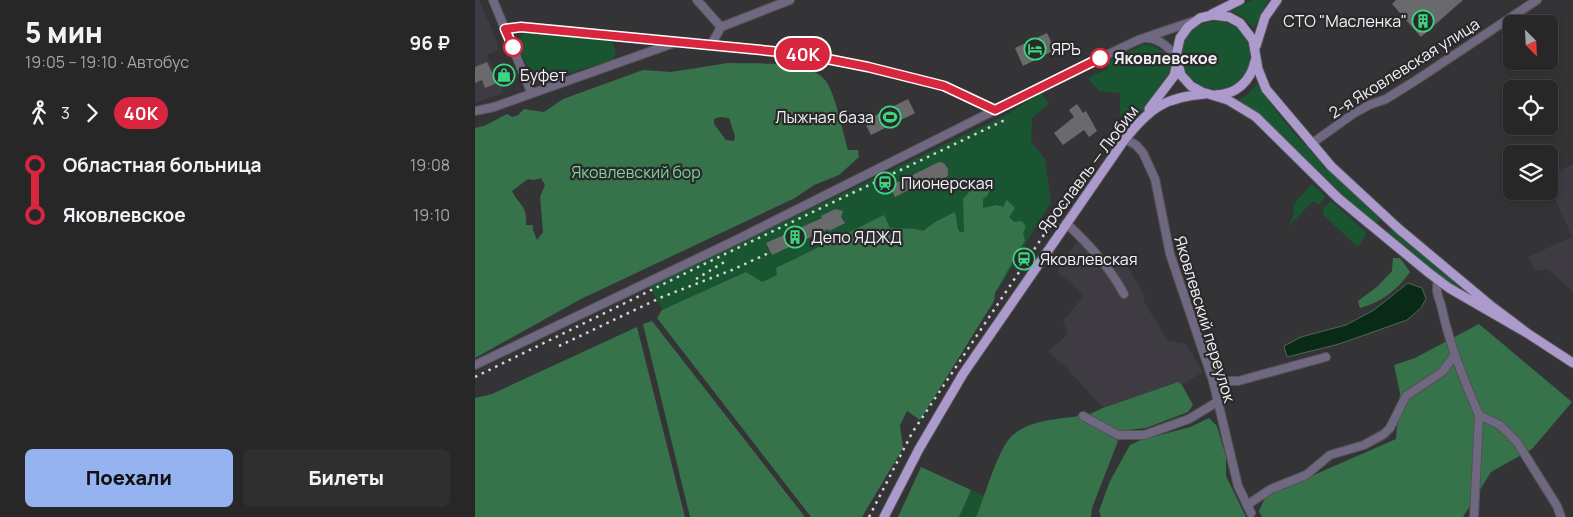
<!DOCTYPE html>
<html lang="ru">
<meta charset="utf-8">
<style>
:root{--surface:#272728;--page:#2f2f30;--text:#f1f3f6;--muted:#a4a5a8;--line:#434445;--accent:#95b2f1}
body{margin:0;font-family:Manrope,sans-serif;background:var(--page);color:var(--text);height:100vh;display:flex;flex-direction:column;font-size:19px;white-space:nowrap}
*{box-sizing:border-box;margin:0}
p{font-size:16px;color:var(--muted)}
.icon{flex:none;width:28px;height:28px;fill:none;stroke:currentColor;stroke-width:2;stroke-linecap:round;stroke-linejoin:round}
.map{position:relative;flex:1;overflow:hidden}
.details{display:flex;flex-direction:column;background:var(--surface);width:475px}
.details>*{flex:none}
.badge{padding:0 10px;border-radius:16px;font-size:18px;line-height:32px}
.needle{width:32px;rotate:156deg}
.buttons{position:absolute;left:1028px;top:15px;display:grid;gap:10px}
.buttons a{display:grid;place-items:center;width:55px;height:55px;border-radius:8px;background:var(--surface);box-shadow:0 2px 8px #0003,0 0 0 1px var(--line);font-size:25px}
.map>.badge{position:absolute;translate:-50% -50%;box-shadow:0 0 0 2px #fff}
.legs{display:flex;align-items:center;gap:8px;height:55px;padding:0 25px;font-size:16px}
.legs p{margin-inline-start:auto}
.head{display:flex;align-items:center;justify-content:space-between;height:85px;padding:0 25px}
h1{font-size:28px;font-weight:800;line-height:38px}
.primary-button{display:flex;gap:10px;margin-top:auto;padding:10px 25px}
.primary-button a{flex:1;height:58px;border-radius:8px;background:var(--accent);color:#111;font-size:20px;font-weight:800;line-height:58px;text-align:center}
.primary-button a+a{background:var(--page);color:var(--text)}
ul{padding:0 25px;list-style:none}
li{display:flex;align-items:center;gap:18px;height:50px;font-size:19px}
li i{display:grid;place-items:center;width:8px;height:100%;margin:0 6px;background:currentColor}
li i::after{content:'';width:12px;height:12px;margin:-6px;border:4px solid;border-radius:50%;background:var(--surface)}
li p{margin-inline-start:auto}
li:first-child i{background:linear-gradient(#0000 50%,currentColor 0)}
li:last-child i{background:linear-gradient(currentColor 50%,#0000 0)}
main{display:flex;flex:1;min-height:0}
.map>svg:first-child{display:block}
.built{fill:#3e3b43}
.green{fill:#1a5532}
.forest{fill:#36734b;fill-rule:evenodd}
.water{fill:#092a16;stroke:#4f6659}
.building{fill:#6a696b}
.lines{fill:none;stroke-linecap:round;stroke-linejoin:round}
.minor-casing{stroke:#535254;stroke-width:10}
.major-casing{stroke:#535254;stroke-width:11}
.minor{stroke:#706881;stroke-width:8}
.major{stroke:#ac9acd;stroke-width:9}
.rail{stroke:#d6d6d8;stroke-width:2.5;stroke-dasharray:2.5 5;stroke-linecap:butt}
.line-1-casing{stroke:#fff;stroke-width:11}
.line-1{stroke:#d7263d;stroke-width:8}
.stop-1-dot{fill:#fff;stroke:#d7263d;stroke-width:2.5}
.labels{text-anchor:middle;dominant-baseline:central;stroke-width:4.5;stroke-linejoin:round;paint-order:stroke}
.poi-label{font-size:16px;fill:#f3f2f4;stroke:#2a2a2c;text-anchor:start}
.stop-label{font-size:16px;font-weight:bold;fill:#f3f2f4;stroke:#2a2a2c;text-anchor:start}
.street-label{font-size:16px;fill:#f3f2f4;stroke:#2a2a2c}
.park-label{font-size:16px;fill:#7cd499;stroke:#2a2a2c}
</style>
<main>
<section class="details">
<div class="head"><div><h1>5 мин</h1><p>19:05 – 19:10 · Автобус</p></div><b>96 ₽</b></div>
<div class="legs"><svg class="icon" aria-label="walk" viewBox="0 0 24 24"><circle cx="13" cy="4" r="2"/><path d="M13 8l-2 6 4 7M11 14l-3 7M7 12l3-4h3l4 4"/></svg>3<svg class="icon" aria-label="forward" viewBox="0 0 24 24"><path d="M9 5l7 7-7 7"/></svg><b class="badge" style="background:#d7263d;color:#fff">40К</b></div>
<ul>
<li><i style="color:#d7263d"></i><b>Областная больница</b><p>19:08</p></li>
<li><i style="color:#d7263d"></i><b>Яковлевское</b><p>19:10</p></li>
</ul>
<div class="primary-button"><a>Поехали</a><a>Билеты</a></div>
</section>
<div class="map">
<svg width="1098" height="517" viewBox="0 0 1098 517">
<rect width="100%" height="100%" fill="#343436"/>
<g class="built">
<polygon points="0,0 4,0 20,37 24,50 12,55 29,93 0,103"/>
<polygon points="1098,164 1098,291 1072,269 1060,271 1053,257 1097,237 1074,185 1074,175"/>
<polygon points="607,235 640,267 652,266 670,296 668,300 692,340 711,344 728,372 707,385 703,382 628,408 589,365 573,352 593,334 588,321 609,296 582,271"/>
</g>
<g class="green">
<polygon points="777,0 793,0 779,28 769,18 757,11"/>
<circle cx="741" cy="55" r="34"/>
<path d="M 49,33 L 135,40 C 141,47 142,51 138,60 L 66,81 L 57,76 L 41,42 Z"/>
<path d="M 670,44 C 684,46 695,55 696,70 L 654,129 L 645,114 L 645,93 L 624,91 L 613,78 L 632,69 L 634,61 Z"/>
<path d="M 782,84 C 812,132 861,177 903,215 L 905,219 L 903,222 L 900,223 L 762,101 L 773,94 Z"/>
<polygon points="566,93 574,104 557,118 556,141 570,159 576,202 523,290 504,273 443,229 287,289 271,273 187,310 175,286 533,114"/>
<polygon points="837,184 850,196 845,205 838,201 813,227 818,217 819,204"/>
<polygon points="856,201 890,231 890,237 883,247 846,213 849,214 848,208"/>
<polygon points="916,230 919,230 985,285 983,288 970,280 914,236 913,231"/>
<polygon points="496,490 510,496 501,517 484,517"/>
</g>
<g class="forest">
<path d="M 253,63 C 277,64 335,60 350,80 C 360,92 368,133 373,150 L 383,150 L 384,157 L 364,175 L 339,185 L 320,198 L 106,299 L 0,358 L 0,128 L 9,126 L 32,114 L 37,117 L 43,115 L 49,109 L 69,112 L 88,99 L 168,70 L 196,72 ZM 245,117 L 254,118 L 260,136 L 259,141 L 251,140 L 239,124 L 239,119 ZM 66,178 L 70,185 L 65,197 L 68,232 L 62,240 L 58,230 L 58,225 L 51,225 C 53,206 44,205 37,191 L 53,179 L 59,180 Z"/>
<polygon points="507,186 515,190 512,196 508,199 508,208 522,205 528,207 532,200 540,208 534,217 539,222 546,221 551,226 548,234 550,240 520,293 519,301 445,420 432,411 425,425 428,448 387,517 336,517 182,318 187,310 271,272 287,282 302,275 301,268 409,215 415,228 441,229 448,231 460,222 480,212 483,229 485,232 489,232 488,199 496,190"/>
<path d="M 918,258 L 925,258 L 935,272 C 922,290 907,302 885,308 L 883,301 L 903,286 L 917,271 Z"/>
<polygon points="177,321 330,517 215,517 168,324"/>
<polygon points="1004,324 1097,402 1057,449 1016,472 988,517 787,517 784,511 791,496 921,439 925,393 919,365 940,358"/>
<polygon points="162,327 210,517 0,517 0,398 17,394"/>
<polygon points="703,382 707,385 718,405 713,412 671,428 642,431 613,415 628,408"/>
<path d="M 605,416 L 643,441 L 617,508 L 616,517 L 501,517 C 510,497 523,447 538,435 C 555,420 583,419 605,416 Z"/>
<polygon points="734,418 742,426 751,457 751,476 771,517 626,517 624,511 635,481 655,445 666,440 715,427"/>
<polygon points="446,467 496,490 484,517 423,517"/>
</g>
<polygon class="water" points="933,283 947,288 951,299 946,308 932,320 864,344 812,357 809,346 826,337 871,325 899,310"/>
<g class="building">
<polygon points="921,0 988,0 946,37 917,4"/>
<polygon points="572,33 580,50 548,66 540,48"/>
<polygon points="12,62 22,83 10,88 7,80 0,83 0,67"/>
<polygon points="433,99 440,113 396,135 389,121"/>
<polygon points="602,104 608,113 611,111 622,131 614,137 609,130 588,145 579,133 599,117 594,110"/>
<polygon points="464,162 469,163 473,169 473,175 468,181 466,178 453,185 451,181 420,197 415,186"/>
<polygon points="360,209 368,211 366,217 370,223 354,231 353,229 297,255 291,243 347,218 346,216"/>
</g>
<g class="lines">
<g class="minor-casing">
<g id="minor">
<polyline points="18,0 56,92"/>
<polyline points="222,0 246,27"/>
<polyline points="31,29 51,27 327,54 393,67 469,86 520,110"/>
<path d="M 672,38 C 685,39 696,48 701,60"/>
<polyline points="236,45 246,27 315,0"/>
<polyline points="0,111 19,107 199,43"/>
<polyline points="650,139 661,145 668,153 680,179 695,254 738,381 763,486 776,513"/>
<polyline points="836,144 878,114 894,105 911,99 943,79 1062,0"/>
<path d="M 591,223 C 614,244 634,266 649,294"/>
<path d="M 963,280 C 960,295 964,295 967,309 C 975,346 989,380 1004,415 L 1025,425 L 1042,442 L 1082,506 L 1086,517"/>
<polyline points="0,365 261,240 590,75 663,40 719,21"/>
<polyline points="738,381 763,381 851,357"/>
<polyline points="608,416 643,435 669,435 714,419 742,402"/>
<polyline points="772,505 796,489 831,475 855,455 889,445 909,434 915,428 931,396 967,372 979,356"/>
<polyline points="999,517 1004,415"/>
</g>
</g>
<g class="major-casing">
<g id="major">
<polyline points="737,14 765,0"/>
<polyline points="781,46 790,17 802,0"/>
<path d="M 740,95 C 761,95 776,81 780,61"/>
<polyline points="674,109 699,76 702,63"/>
<polyline points="1052,333 974,288 954,273 863,198 781,117 753,100 727,92 716,86 706,75 701,56 705,38 713,27 725,18 738,15 754,17 765,23 778,40 783,69 791,89 856,166 924,229 1015,305 1052,333 1098,363"/>
<path d="M 409,517 L 444,449 L 488,374 L 650,139 C 675,108 690,97 730,94"/>
</g>
</g>
<use href="#minor" class="minor"/>
<use href="#major" class="major"/>
<g class="rail">
<polyline points="221,279 251,261"/>
<polyline points="84,346 187,297 257,270 296,252"/>
<polyline points="0,377 223,267 530,120"/>
<polyline points="394,517 437,433 604,182"/>
</g>
</g>
<g class="lines">
<g class="line-1-casing">
<polyline id="line-1" points="38,47 30,29 46,27 327,54 393,67 469,86 520,110 625,58"/>
</g>
<use href="#line-1" class="line-1"/>
</g>
<defs>
<g id="building-ring" transform="scale(1.125)"><circle r="9.5" fill="#2a2a2c" stroke="#3ad77f" stroke-width="1.5"/><path d="M-4-6H4V6H1V3H-1V6H-4ZM-2.5-4.3h1.7v1.8h-1.7ZM.8-4.3h1.7v1.8H.8ZM-2.5-1h1.7V.8h-1.7ZM.8-1h1.7V.8H.8Z" fill="#3ad77f"/></g>
<g id="hotel-ring" transform="scale(1.125)"><circle r="9.5" fill="#2a2a2c" stroke="#3ad77f" stroke-width="1.5"/><path d="M-6-4.5h1.5V1H6V5H4.5V3h-9V5H-6ZM-4 0a1.8 1.8 0 1 1 3.6 0ZM.5 0V-2.5h3Q6-2.5 6 0Z" fill="#3ad77f"/></g>
<g id="shop-ring" transform="scale(1.125)"><circle r="9.5" fill="#2a2a2c" stroke="#3ad77f" stroke-width="1.5"/><path d="M-5-2.5h2.3a2.7 3.5 0 0 1 5.4 0H5L5.5 6h-11ZM-1.5-2.5h3a1.5 2.3 0 0 0-3 0Z" fill="#3ad77f"/></g>
<g id="stadium-ring" transform="scale(1.125)"><circle r="9.5" fill="#2a2a2c" stroke="#3ad77f" stroke-width="1.5"/><path d="M0-5a6.5 5 0 1 0 0 10a6.5 5 0 1 0 0-10ZM-3.5-1.8h7v3.6h-7Z" fill="#3ad77f"/></g>
<g id="station-ring" transform="scale(1.125)"><circle r="9.5" fill="#2a2a2c" stroke="#3ad77f" stroke-width="1.5"/><path d="M-3-6H3Q5-6 5-4V2Q5 4 3 4L4.5 6H3L1.5 4h-3L-3 6H-4.5L-3 4Q-5 4-5 2V-4Q-5-6-3-6ZM-3.5-4v3h7v-3ZM-3.5 1v1.5H-2V1ZM2 1v1.5H3.5V1Z" fill="#3ad77f"/></g>
</defs>
<g fill-rule="evenodd">
<use href="#building-ring" x="948" y="21"/>
<use href="#hotel-ring" x="560" y="49"/>
<use href="#shop-ring" x="29" y="75"/>
<use href="#stadium-ring" x="415" y="117"/>
<use href="#station-ring" x="410" y="183"/>
<use href="#building-ring" x="320" y="237"/>
<use href="#station-ring" x="549" y="259"/>
</g>
<g class="stop-1-dot">
<circle cx="38" cy="47" r="9"/>
<circle cx="625" cy="58" r="9"/>
</g>
<g class="labels">
<g class="poi-label">
<text x="932" y="21" text-anchor="end">СТО "Масленка"</text>
<text x="576" y="49">ЯРЪ</text>
<text x="45" y="75">Буфет</text>
<text x="399" y="117" text-anchor="end">Лыжная база</text>
<text x="426" y="183">Пионерская</text>
<text x="336" y="237">Депо ЯДЖД</text>
<text x="565" y="259">Яковлевская</text>
</g>
<g class="stop-label">
<text x="639" y="58">Яковлевское</text>
</g>
<g class="street-label">
<text transform="translate(929 68) rotate(-32)">2-я Яковлевская улица</text>
<text transform="translate(613 169) rotate(-53)">Ярославль — Любим</text>
<text transform="translate(730 319) rotate(73)">Яковлевский переулок</text>
</g>
<g class="park-label">
<text x="161" y="172">Яковлевский бор</text>
</g>
</g>
</svg>
<div class="buttons">
<a><svg class="needle" viewBox="-14 -14 28 28"><path d="M0-13l5 13h-10z" fill="#e53935"/><path d="M0 13l5-13h-10z" fill="#a4a5a8"/></svg></a>
<a><svg class="icon" aria-label="locate" viewBox="0 0 24 24"><circle cx="12" cy="12" r="6"/><path d="M12 2v4M12 18v4M2 12h4M18 12h4"/></svg></a>
<a><svg class="icon" aria-label="layers" viewBox="0 0 24 24"><path d="M12 4l9 5-9 5-9-5zM3 14l9 5 9-5"/></svg></a>
</div>
<b class="badge" style="left:328px;top:54px;background:#d7263d;color:#fff">40К</b>
</div>
</main>
